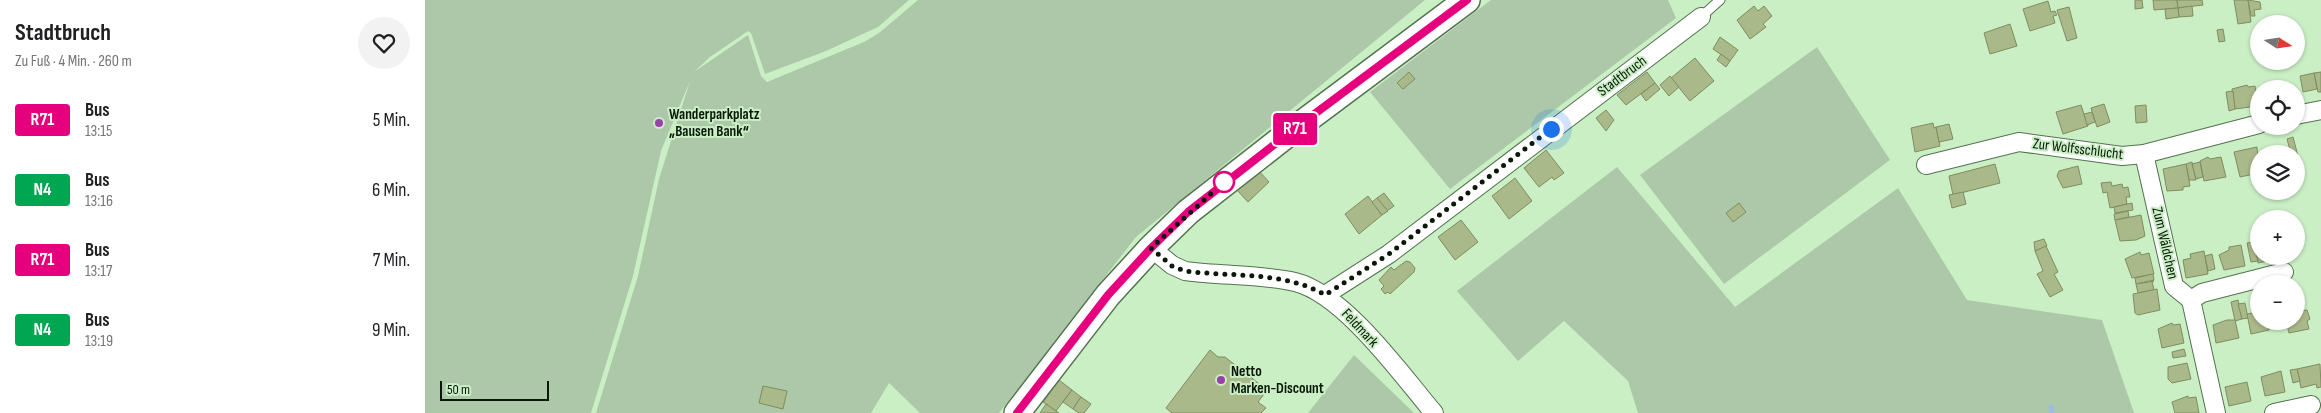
<!DOCTYPE html>
<html lang="de">
<meta charset="utf-8">
<style>
:root{--surface:#fff;--page:#f2f2f2;--text:#202124;--muted:#757577}
body{margin:0;font-family:"Sofia Sans Condensed",sans-serif;background:var(--page);color:var(--text);height:100vh;display:flex;flex-direction:column;font-size:19px;white-space:nowrap}
*{box-sizing:border-box;margin:0}
p{font-size:16px;color:var(--muted)}
.icon{flex:none;width:28px;height:28px;fill:none;stroke:currentColor;stroke-width:2;stroke-linecap:round;stroke-linejoin:round}
.map{position:relative;flex:1;overflow:hidden}
.sheet{display:flex;flex-direction:column;background:var(--surface);width:425px}
.sheet>*{flex:none}
.badge{padding:0 10px;border-radius:4px;font-size:18px;line-height:32px}
.needle{width:32px;rotate:102deg}
.buttons{position:absolute;left:1825px;top:15px;display:grid;gap:10px}
.buttons a{display:grid;place-items:center;width:55px;height:55px;border-radius:50%;background:var(--surface);box-shadow:0 1px 4px #0004;font-size:25px}
.scale{position:absolute;left:15px;bottom:12px;width:109px;box-sizing:border-box;padding-left:5px;border:2px solid #0a1709;border-top:0;font-size:14px;line-height:18px;white-space:nowrap;color:#0a1709;-webkit-text-stroke:4px #caefc5;paint-order:stroke}
.you{position:absolute;width:25px;height:25px;margin:-12px;border:4px solid #fff;border-radius:50%;background:#1a73e8;box-shadow:0 0 0 8px #1a73e833}
.map>.badge{position:absolute;translate:-50% -50%;box-shadow:0 0 0 2px #fff}
.round{display:grid;place-items:center;flex:none;width:52px;height:52px;border-radius:26px;background:var(--page)}
.overview{display:flex;align-items:center;justify-content:space-between;height:85px;padding:0 15px}
h1{font-size:24px;font-weight:700;line-height:38px}
ul{padding:0;list-style:none}
li{display:flex;align-items:center;gap:15px;height:70px;padding:0 15px}
li div{flex:1}
li b{display:block;font-size:19px}
li em{font-style:normal}
li .badge{min-width:55px;font-weight:700;text-align:center}
main{display:flex;flex:1;min-height:0}
.map>svg:first-child{display:block}
.green{fill:#acc8a8}
.lines{fill:none;stroke-linecap:round;stroke-linejoin:round}
.stream{stroke:#9dbaef;stroke-width:4.5}
.building{fill:#aab989;stroke:#7f8d5f}
.lane-casing{stroke:#53734f;stroke-width:11}
.street-casing{stroke:#53734f;stroke-width:20}
.secondary-casing{stroke:#53734f;stroke-width:28}
.lane{stroke:#fff;stroke-width:9}
.street{stroke:#fff;stroke-width:18}
.secondary{stroke:#fff;stroke-width:25}
.line-casing{stroke:#fff;stroke-width:11}
.line{stroke:#e6007e;stroke-width:8}
.walk{stroke:#0a1709;stroke-width:5;stroke-dasharray:0 9}
.poi-dot{fill:#9b3faa;stroke:#caefc5;stroke-width:2}
.stop-dot{fill:#fff;stroke:#e6007e;stroke-width:2.5}
.labels{text-anchor:middle;dominant-baseline:central;stroke-width:4;stroke-linejoin:round;paint-order:stroke}
.street-label{font-size:15px;fill:#0a1709;stroke:#caefc5}
.poi-label{font-size:15px;font-weight:bold;fill:#0a1709;stroke:#caefc5;text-anchor:start}
</style>
<main>
<section class="sheet">
<div class="overview"><div><h1>Stadtbruch</h1><p>Zu Fuß · 4 Min. · 260 m</p></div><a class="round"><svg class="icon" aria-label="heart" viewBox="0 0 24 24"><path d="M12 20l-8-8c-3-5 5-10 8-4 3-6 11-1 8 4z"/></svg></a></div>
<ul>
<li><span class="badge" style="background:#e6007e;color:#fff">R71</span><div><b>Bus</b><p>13:15</p></div><em>5 Min.</em></li>
<li><span class="badge" style="background:#00a651;color:#fff">N4</span><div><b>Bus</b><p>13:16</p></div><em>6 Min.</em></li>
<li><span class="badge" style="background:#e6007e;color:#fff">R71</span><div><b>Bus</b><p>13:17</p></div><em>7 Min.</em></li>
<li><span class="badge" style="background:#00a651;color:#fff">N4</span><div><b>Bus</b><p>13:19</p></div><em>9 Min.</em></li>
</ul>
</section>
<div class="map">
<svg width="1896" height="413" viewBox="0 0 1896 413">
<rect width="100%" height="100%" fill="#caefc5"/>
<g class="green">
<polygon points="0,0 484,0 453,27 401,51 340,74 326,33 323,31 285,57 269,72 323,35 336,76 342,82 439,42 454,33 493,0 1000,0 711,237 574,413 495,413 464,383 446,413 171,413 213,276 234,179 265,81 236,151 208,276 166,413 0,413"/>
<polygon points="1066,0 1243,0 1251,18 1025,189 945,92"/>
<polygon points="1392,47 1465,160 1299,284 1215,175"/>
<polygon points="1192,167 1310,307 1473,188 1542,300 1677,320 1709,413 1213,413 1203,381 1139,321 1093,361 1032,291"/>
<polygon points="929,355 989,413 883,413"/>
</g>
<g class="lines">
<polyline class="stream" points="1626,407 1627,413"/>
</g>
<g class="building">
<polygon points="1710,0 1717,0 1718,8 1710,9"/>
<polygon points="1728,0 1752,0 1753,8 1729,10"/>
<polygon points="1752,0 1777,0 1778,5 1753,8"/>
<polygon points="1809,0 1823,0 1826,22 1813,24"/>
<polygon points="1823,0 1835,2 1836,9 1829,10 1830,16 1826,16"/>
<polygon points="1623,1 1626,12 1630,11 1632,15 1628,16 1630,23 1605,31 1598,9"/>
<polygon points="1329,6 1333,11 1339,6 1347,16 1338,24 1341,27 1325,39 1312,20"/>
<polygon points="1767,6 1768,16 1754,17 1753,8"/>
<polygon points="1644,7 1652,38 1642,41 1632,10"/>
<polygon points="1753,8 1754,17 1741,19 1740,9"/>
<polygon points="1585,24 1592,46 1565,54 1559,33"/>
<polygon points="1798,29 1800,41 1794,42 1792,30"/>
<polygon points="1295,37 1313,50 1305,61 1288,49"/>
<polygon points="1296,54 1305,61 1301,67 1292,60"/>
<polygon points="1270,58 1289,81 1265,101 1246,78"/>
<polygon points="984,72 990,79 978,89 972,83"/>
<polygon points="1222,72 1230,83 1201,105 1192,95"/>
<polygon points="1896,72 1896,92 1893,92 1889,73"/>
<polygon points="1889,73 1892,89 1878,92 1875,76"/>
<polygon points="1245,76 1254,87 1244,96 1235,85"/>
<polygon points="1230,83 1235,89 1221,101 1216,94"/>
<polygon points="1822,85 1823,87 1830,86 1833,106 1810,109 1807,89"/>
<polygon points="1808,91 1810,109 1804,111 1801,92"/>
<polygon points="1679,104 1685,122 1672,127 1666,108"/>
<polygon points="1656,105 1663,126 1638,134 1631,112"/>
<polygon points="1721,105 1722,122 1711,123 1710,106"/>
<polygon points="1181,110 1189,120 1181,131 1171,118"/>
<polygon points="1667,112 1670,122 1662,125 1659,114"/>
<polygon points="1508,123 1509,128 1511,127 1515,146 1490,152 1486,128"/>
<polygon points="1524,124 1528,139 1514,142 1511,127"/>
<polygon points="1868,137 1873,156 1871,156 1871,154 1866,154 1862,139"/>
<polygon points="1832,147 1834,173 1815,177 1809,152"/>
<polygon points="1121,150 1139,173 1129,180 1127,177 1114,187 1099,168"/>
<polygon points="1783,157 1785,159 1796,157 1801,177 1779,181 1775,161"/>
<polygon points="1767,162 1771,180 1764,180 1761,164"/>
<polygon points="1775,162 1778,177 1771,179 1767,164"/>
<polygon points="1570,164 1575,183 1528,195 1524,176"/>
<polygon points="1761,164 1765,186 1758,187 1758,190 1742,191 1738,169"/>
<polygon points="1653,166 1657,184 1638,188 1632,176 1634,171"/>
<polygon points="834,171 844,182 823,202 812,190"/>
<polygon points="1090,178 1107,201 1084,219 1067,196"/>
<polygon points="1686,182 1687,186 1697,184 1698,188 1703,187 1705,197 1701,197 1702,204 1685,208 1682,192 1678,193 1676,183"/>
<polygon points="1538,192 1541,204 1527,208 1524,195"/>
<polygon points="959,193 969,206 962,211 952,198"/>
<polygon points="943,196 957,215 934,234 920,214"/>
<polygon points="952,198 963,211 957,215 947,202"/>
<polygon points="1314,203 1321,212 1308,222 1301,213"/>
<polygon points="1707,203 1708,210 1690,213 1689,207"/>
<polygon points="1703,211 1704,217 1690,220 1689,214"/>
<polygon points="1716,215 1720,236 1711,240 1695,241 1690,220"/>
<polygon points="1036,220 1053,242 1030,260 1013,237"/>
<polygon points="1834,236 1834,256 1856,258 1833,263 1828,237"/>
<polygon points="1619,239 1622,246 1610,251 1609,242"/>
<polygon points="1828,242 1833,261 1826,262 1822,243"/>
<polygon points="1816,245 1820,266 1799,270 1794,255 1804,250 1804,247"/>
<polygon points="1621,246 1633,272 1629,274 1638,290 1625,297 1612,274 1618,271 1610,251"/>
<polygon points="1779,251 1783,274 1761,278 1758,260 1766,258 1765,254"/>
<polygon points="1715,252 1716,255 1724,253 1729,274 1707,278 1700,259"/>
<polygon points="1787,254 1790,269 1783,271 1780,256"/>
<polygon points="981,261 985,262 990,268 989,272 965,294 963,292 960,294 956,289 959,286 954,280 966,267 969,270"/>
<polygon points="1728,274 1729,280 1711,284 1710,278"/>
<polygon points="1727,281 1729,290 1713,293 1711,284 1729,281"/>
<polygon points="1732,289 1735,310 1713,315 1710,313 1708,294"/>
<polygon points="1813,300 1817,319 1810,321 1806,302"/>
<polygon points="1820,303 1823,318 1817,319 1813,304"/>
<polygon points="1882,310 1885,319 1882,321 1884,329 1864,333 1861,321 1871,321 1871,312"/>
<polygon points="1834,312 1834,321 1845,322 1844,330 1826,334 1822,314"/>
<polygon points="1802,320 1810,320 1814,338 1791,343 1788,325"/>
<polygon points="1747,323 1748,325 1755,324 1759,343 1737,348 1733,329"/>
<polygon points="1759,349 1761,356 1748,358 1747,352"/>
<polygon points="785,350 793,357 800,357 842,390 833,402 841,408 836,413 747,413 741,408"/>
<polygon points="1762,363 1766,379 1747,383 1743,379 1743,367"/>
<polygon points="1895,364 1896,387 1892,388 1891,384 1876,388 1872,369"/>
<polygon points="1872,369 1875,381 1868,383 1865,370"/>
<polygon points="1856,371 1860,392 1840,396 1836,377"/>
<polygon points="634,380 647,390 631,411 618,402"/>
<polygon points="1822,382 1826,401 1804,406 1800,387"/>
<polygon points="338,386 362,391 358,409 334,403"/>
<polygon points="647,390 656,397 648,409 638,402"/>
<polygon points="1763,396 1763,398 1771,397 1774,413 1750,413 1747,402"/>
<polygon points="656,397 666,404 659,413 654,413 648,409"/>
<polygon points="621,404 631,411 634,413 615,413"/>
</g>
<g class="lines">
<g class="lane-casing">
<polyline id="lane" points="1276,17 1295,0"/>
</g>
<g class="street-casing">
<g id="street">
<polyline points="1871,115 1896,110"/>
<polyline points="1719,154 1749,286 1766,300 1791,413"/>
<polyline points="1501,165 1594,142 1697,156 1719,154 1834,124"/>
<path d="M 726,248 L 747,265 L 760,271 C 796,276 835,274 870,282 C 919,294 976,374 1009,413"/>
<polyline points="900,295 964,254 1276,17"/>
<polyline points="1766,300 1777,293 1859,272"/>
<polyline points="1849,413 1886,405"/>
</g>
</g>
<g class="secondary-casing">
<polyline id="secondary" points="592,413 683,295 726,248 763,212 864,133 1042,0"/>
</g>
<use href="#lane" class="lane"/>
<use href="#street" class="street"/>
<use href="#secondary" class="secondary"/>
</g>
<g class="lines">
<g class="line-casing">
<polyline id="line" points="592,413 683,295 726,248 763,212 864,133 1042,0"/>
</g>
<use href="#line" class="line"/>
<path class="walk" d="M 799,182 L 726,248 L 747,266 L 760,271 C 806,277 860,271 900,295 L 964,254 L 1126,129"/>
</g>
<g class="poi-dot">
<circle cx="234" cy="123" r="5"/>
<circle cx="796" cy="380" r="5"/>
</g>
<circle class="stop-dot" cx="799" cy="182" r="10"/>
<g class="labels">
<g class="street-label">
<text transform="translate(1197 76) rotate(-37)">Stadtbruch</text>
<text transform="translate(1653 149) rotate(7)">Zur Wolfsschlucht</text>
<text transform="translate(1740 243) rotate(77)">Zum Wäldchen</text>
<text transform="translate(935 328) rotate(47)">Feldmark</text>
</g>
<g class="poi-label">
<text x="244" y="114">Wanderparkplatz<tspan x="244" dy="17">„Bausen Bank“</tspan></text>
<text x="806" y="371">Netto<tspan x="806" dy="17">Marken-Discount</tspan></text>
</g>
</g>
</svg>
<div class="buttons">
<a><svg class="needle" viewBox="-14 -14 28 28"><path d="M0-13l5 13h-10z" fill="#e53935"/><path d="M0 13l5-13h-10z" fill="#757577"/></svg></a>
<a><svg class="icon" aria-label="locate" viewBox="0 0 24 24"><circle cx="12" cy="12" r="6"/><path d="M12 2v4M12 18v4M2 12h4M18 12h4"/></svg></a>
<a><svg class="icon" aria-label="layers" viewBox="0 0 24 24"><path d="M12 4l9 5-9 5-9-5zM3 14l9 5 9-5"/></svg></a>
<a>+</a>
<a>−</a>
</div>
<div class="scale">50 m</div>
<div class="you" style="left:1126px;top:129px"></div>
<b class="badge" style="left:870px;top:129px;background:#e6007e;color:#fff">R71</b>
</div>
</main>
